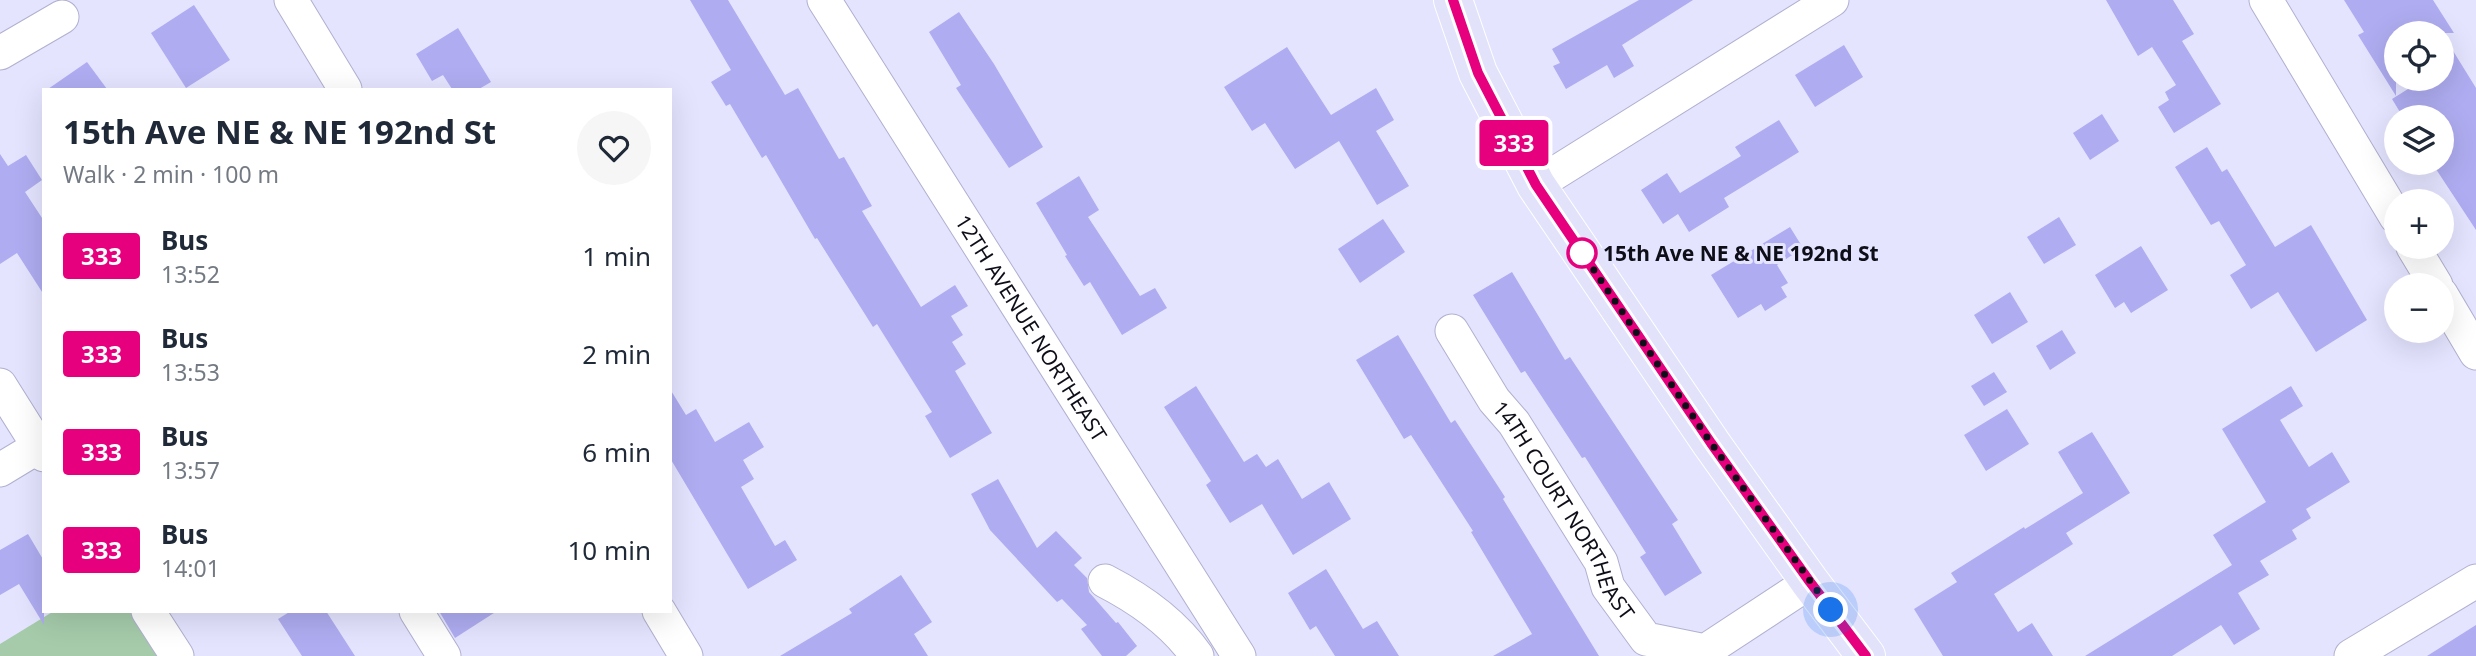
<!DOCTYPE html>
<meta charset="utf-8">
<style>
:root{--surface:#fff;--page:#f6f6f7;--text:#1f2937;--muted:#747a83}
body{margin:0;font-family:"Noto Sans",sans-serif;background:var(--page);color:var(--text);height:100vh;display:flex;flex-direction:column;font-size:26px;white-space:nowrap}
*{box-sizing:border-box;margin:0}
p{font-size:23px;color:var(--muted)}
.icon{flex:none;width:38px;height:38px;fill:none;stroke:currentColor;stroke-width:2;stroke-linecap:round;stroke-linejoin:round}
.map{position:relative;flex:1;overflow:hidden}
.panel{position:absolute;left:42px;top:88px;width:630px;height:525px;display:flex;flex-direction:column;background:var(--surface);border-radius:0px;box-shadow:0 7px 28px #0002}
.panel>*{flex:none}
.badge{padding:0 14px;border-radius:5px;font-size:24px;line-height:46px}
.fabs{position:absolute;left:2384px;top:21px;display:grid;gap:14px}
.fabs a{display:grid;place-items:center;width:70px;height:70px;border-radius:50%;background:var(--surface);box-shadow:0 7px 28px #0002;font-size:35px}
.you{position:absolute;width:35px;height:35px;margin:-18px;border:5px solid #fff;border-radius:50%;background:#1a73e8;box-shadow:0 0 0 10px #1a73e833}
.map>.badge{position:absolute;translate:-50% -50%;box-shadow:0 0 0 4px #fff}
.round{display:grid;place-items:center;flex:none;width:74px;height:74px;border-radius:37px;background:var(--page)}
.summary{display:flex;align-items:center;justify-content:space-between;height:119px;padding:0 21px}
h1{font-size:33px;font-weight:700;line-height:52px}
ul{padding:0;list-style:none}
li{display:flex;align-items:center;gap:21px;height:98px;padding:0 21px}
li div{flex:1}
li b{display:block;font-size:26px}
li em{font-style:normal}
li .badge{min-width:77px;font-weight:700;text-align:center}
.map>svg:first-child{display:block}
.green{fill:#a5cbab}
.building{fill:#afacf1}
.lines{fill:none;stroke-linecap:round;stroke-linejoin:round}
.minor-casing{stroke:#b0b0d0;stroke-width:35}
.major-casing{stroke:#fff;stroke-width:40}
.minor{stroke:#fff;stroke-width:33}
.major{stroke:#e2e2fa;stroke-width:38}
.line-casing{stroke:#fff;stroke-width:16}
.line{stroke:#e6007e;stroke-width:10}
.walk{stroke:#0e0e19;stroke-width:7;stroke-dasharray:0 12.6}
.stop-dot{fill:#fff;stroke:#e6007e;stroke-width:3.5}
.labels{text-anchor:middle;dominant-baseline:central;stroke-width:6;stroke-linejoin:round;paint-order:stroke}
.stop-label{font-size:21px;font-weight:bold;fill:#0e0e19;stroke:#e4e4ff;text-anchor:start}
.street-label{font-size:21px;fill:#0e0e19;stroke:#e4e4ff}
</style>
<div class="map">
<svg width="2476" height="656" viewBox="0 0 2476 656">
<rect width="100%" height="100%" fill="#e4e4ff"/>
<polygon class="green" points="54,611 135,611 164,656 0,656 0,644"/>
<g class="building">
<polygon points="690,0 728,0 785,95 798,88 839,159 844,157 872,206 862,211 921,307 955,285 968,306 951,316 963,335 952,342 966,364 955,371 992,433 950,458 925,416 932,412 877,324 873,327 817,238 815,239 766,155 762,158 730,104 726,106 711,82 731,70"/>
<polygon points="1639,0 1693,0 1622,45 1634,66 1614,78 1607,65 1566,89 1553,66 1560,63 1552,49"/>
<polygon points="2106,0 2173,0 2194,34 2182,41 2221,104 2174,133 2158,107 2169,100 2165,92 2176,85 2152,47 2138,56"/>
<polygon points="2344,0 2433,0 2454,33 2442,33 2476,88 2476,230 2432,163 2441,163 2441,117 2403,117 2392,99 2424,79 2441,79 2441,33 2396,33 2396,96 2358,35 2364,32"/>
<polygon points="194,5 230,60 186,88 151,33"/>
<polygon points="959,12 994,64 1043,147 1009,168 956,88 961,85 929,32"/>
<polygon points="458,28 491,82 479,89 452,89 443,75 432,81 416,54"/>
<polygon points="1844,45 1863,77 1815,107 1795,75"/>
<polygon points="1287,47 1331,115 1376,88 1394,120 1376,131 1409,186 1377,205 1339,141 1295,169 1265,123 1252,131 1224,87"/>
<polygon points="87,62 107,89 48,89"/>
<polygon points="2102,114 2119,141 2090,160 2073,133"/>
<polygon points="1779,120 1799,152 1724,198 1729,207 1689,232 1678,214 1663,224 1641,190 1667,173 1680,193 1741,156 1735,147"/>
<polygon points="2207,147 2222,172 2227,169 2275,247 2311,225 2367,320 2316,352 2278,292 2251,309 2230,275 2246,265 2219,221 2211,225 2175,167"/>
<polygon points="0,154 8,166 26,155 42,180 25,192 44,221 44,295 17,253 0,264"/>
<polygon points="1079,176 1099,210 1088,217 1140,296 1155,288 1167,308 1122,335 1090,282 1084,286 1065,256 1067,255 1036,203"/>
<polygon points="2059,217 2076,245 2044,264 2027,237"/>
<polygon points="1383,219 1405,252 1360,283 1338,249"/>
<polygon points="1790,227 1803,248 1777,265 1788,283 1781,287 1787,297 1765,311 1761,304 1738,318 1711,275"/>
<polygon points="2141,246 2168,290 2131,313 2124,302 2115,308 2095,275"/>
<polygon points="1512,272 1565,360 1570,357 1678,520 1672,524 1702,573 1665,596 1640,557 1646,553 1585,457 1582,458 1525,371 1521,373 1473,295"/>
<polygon points="2010,292 2028,322 1992,344 1974,315"/>
<polygon points="2062,330 2076,353 2050,370 2036,346"/>
<polygon points="1398,335 1451,423 1455,420 1505,497 1503,499 1599,656 1493,656 1532,634 1471,532 1473,531 1411,435 1404,439 1356,360"/>
<polygon points="1994,372 2007,392 1984,406 1971,386"/>
<polygon points="1196,386 1244,462 1257,454 1266,467 1278,459 1302,499 1329,482 1351,519 1293,555 1262,504 1230,523 1206,485 1211,481 1164,407"/>
<polygon points="2291,386 2303,406 2280,420 2309,467 2332,452 2350,482 2306,509 2311,518 2292,530 2297,539 2260,561 2269,575 2238,593 2260,629 2234,645 2221,625 2172,656 2085,656 2232,565 2213,535 2266,502 2222,429"/>
<polygon points="670,389 686,415 696,409 715,442 749,422 764,447 743,460 754,479 741,487 775,546 785,540 797,560 748,589 670,458"/>
<polygon points="2007,409 2029,444 1986,471 1964,435"/>
<polygon points="2092,432 2130,493 2066,533 2073,544 1994,594 2018,632 2032,623 2053,656 1943,656 1914,609 1957,582 1951,573 2024,527 2025,529 2083,493 2058,452"/>
<polygon points="998,479 1037,548 1056,531 1082,558 1074,565 1087,578 1089,592 1116,623 1118,622 1137,646 1126,656 1102,656 1081,629 1087,625 1062,599 1057,602 990,530 971,494"/>
<polygon points="28,534 44,561 44,625 19,584 0,595 0,550"/>
<polygon points="1326,569 1363,629 1377,621 1399,656 1335,656 1316,626 1310,630 1288,593"/>
<polygon points="901,575 932,622 914,634 928,656 780,656 852,613 849,609"/>
<polygon points="291,611 326,611 355,656 302,656 278,619"/>
<polygon points="439,611 497,611 455,638"/>
<polygon points="2476,625 2476,656 2427,656"/>
</g>
<g class="lines">
<g class="minor-casing">
<g id="minor">
<polyline points="291,0 345,89"/>
<path id="s1" d="M 824,0 L 1239,656"/>
<polyline points="2266,0 2396,217"/>
<polyline points="0,53 62,17"/>
<polyline points="1536,185 1832,0"/>
<polyline points="2413,247 2436,285"/>
<polyline points="2441,294 2476,353"/>
<path id="s2" d="M 1452,331 L 1494,400 L 1514,423 L 1601,562 L 1608,587 L 1646,639 L 1705,651 L 1810,582"/>
<polyline points="0,385 44,455"/>
<polyline points="0,470 38,447"/>
<path d="M 1105,581 C 1140,599 1174,623 1197,656"/>
<polyline points="148,611 177,656"/>
<polyline points="416,611 444,656"/>
<polyline points="659,611 686,656"/>
<polyline points="2351,656 2476,581"/>
</g>
</g>
<g class="major-casing">
<polyline id="major" points="1453,0 1478,73 1536,185 1711,443 1810,582 1866,656"/>
</g>
<use href="#minor" class="minor"/>
<use href="#major" class="major"/>
</g>
<g class="lines">
<g class="line-casing">
<polyline id="line" points="1453,0 1478,73 1536,185 1711,443 1810,582 1866,656"/>
</g>
<use href="#line" class="line"/>
<polyline class="walk" points="1582,253 1581,251 1711,443 1831,610"/>
</g>
<circle class="stop-dot" cx="1582" cy="253" r="14"/>
<g class="labels">
<g class="stop-label">
<text x="1603" y="253">15th Ave NE &amp; NE 192nd St</text>
</g>
<g class="street-label">
<text stroke="none"><textPath href="#s1" startOffset="388">12TH AVENUE NORTHEAST</textPath></text>
<text stroke="none"><textPath href="#s2" startOffset="212">14TH COURT NORTHEAST</textPath></text>
</g>
</g>
</svg>
<div class="fabs">
<a><svg class="icon" aria-label="locate" viewBox="0 0 24 24"><circle cx="12" cy="12" r="6"/><path d="M12 2v4M12 18v4M2 12h4M18 12h4"/></svg></a>
<a><svg class="icon" aria-label="layers" viewBox="0 0 24 24"><path d="M12 4l9 5-9 5-9-5zM3 14l9 5 9-5"/></svg></a>
<a>+</a>
<a>−</a>
</div>
<div class="you" style="left:1831px;top:610px"></div>
<b class="badge" style="left:1514px;top:143px;background:#e6007e;color:#fff">333</b>
<section class="panel">
<div class="summary"><div><h1>15th Ave NE &amp; NE 192nd St</h1><p>Walk · 2 min · 100 m</p></div><a class="round"><svg class="icon" aria-label="heart" viewBox="0 0 24 24"><path d="M12 20l-8-8c-3-5 5-10 8-4 3-6 11-1 8 4z"/></svg></a></div>
<ul>
<li><span class="badge" style="background:#e6007e;color:#fff">333</span><div><b>Bus</b><p>13:52</p></div><em>1 min</em></li>
<li><span class="badge" style="background:#e6007e;color:#fff">333</span><div><b>Bus</b><p>13:53</p></div><em>2 min</em></li>
<li><span class="badge" style="background:#e6007e;color:#fff">333</span><div><b>Bus</b><p>13:57</p></div><em>6 min</em></li>
<li><span class="badge" style="background:#e6007e;color:#fff">333</span><div><b>Bus</b><p>14:01</p></div><em>10 min</em></li>
</ul>
</section>
</div>
